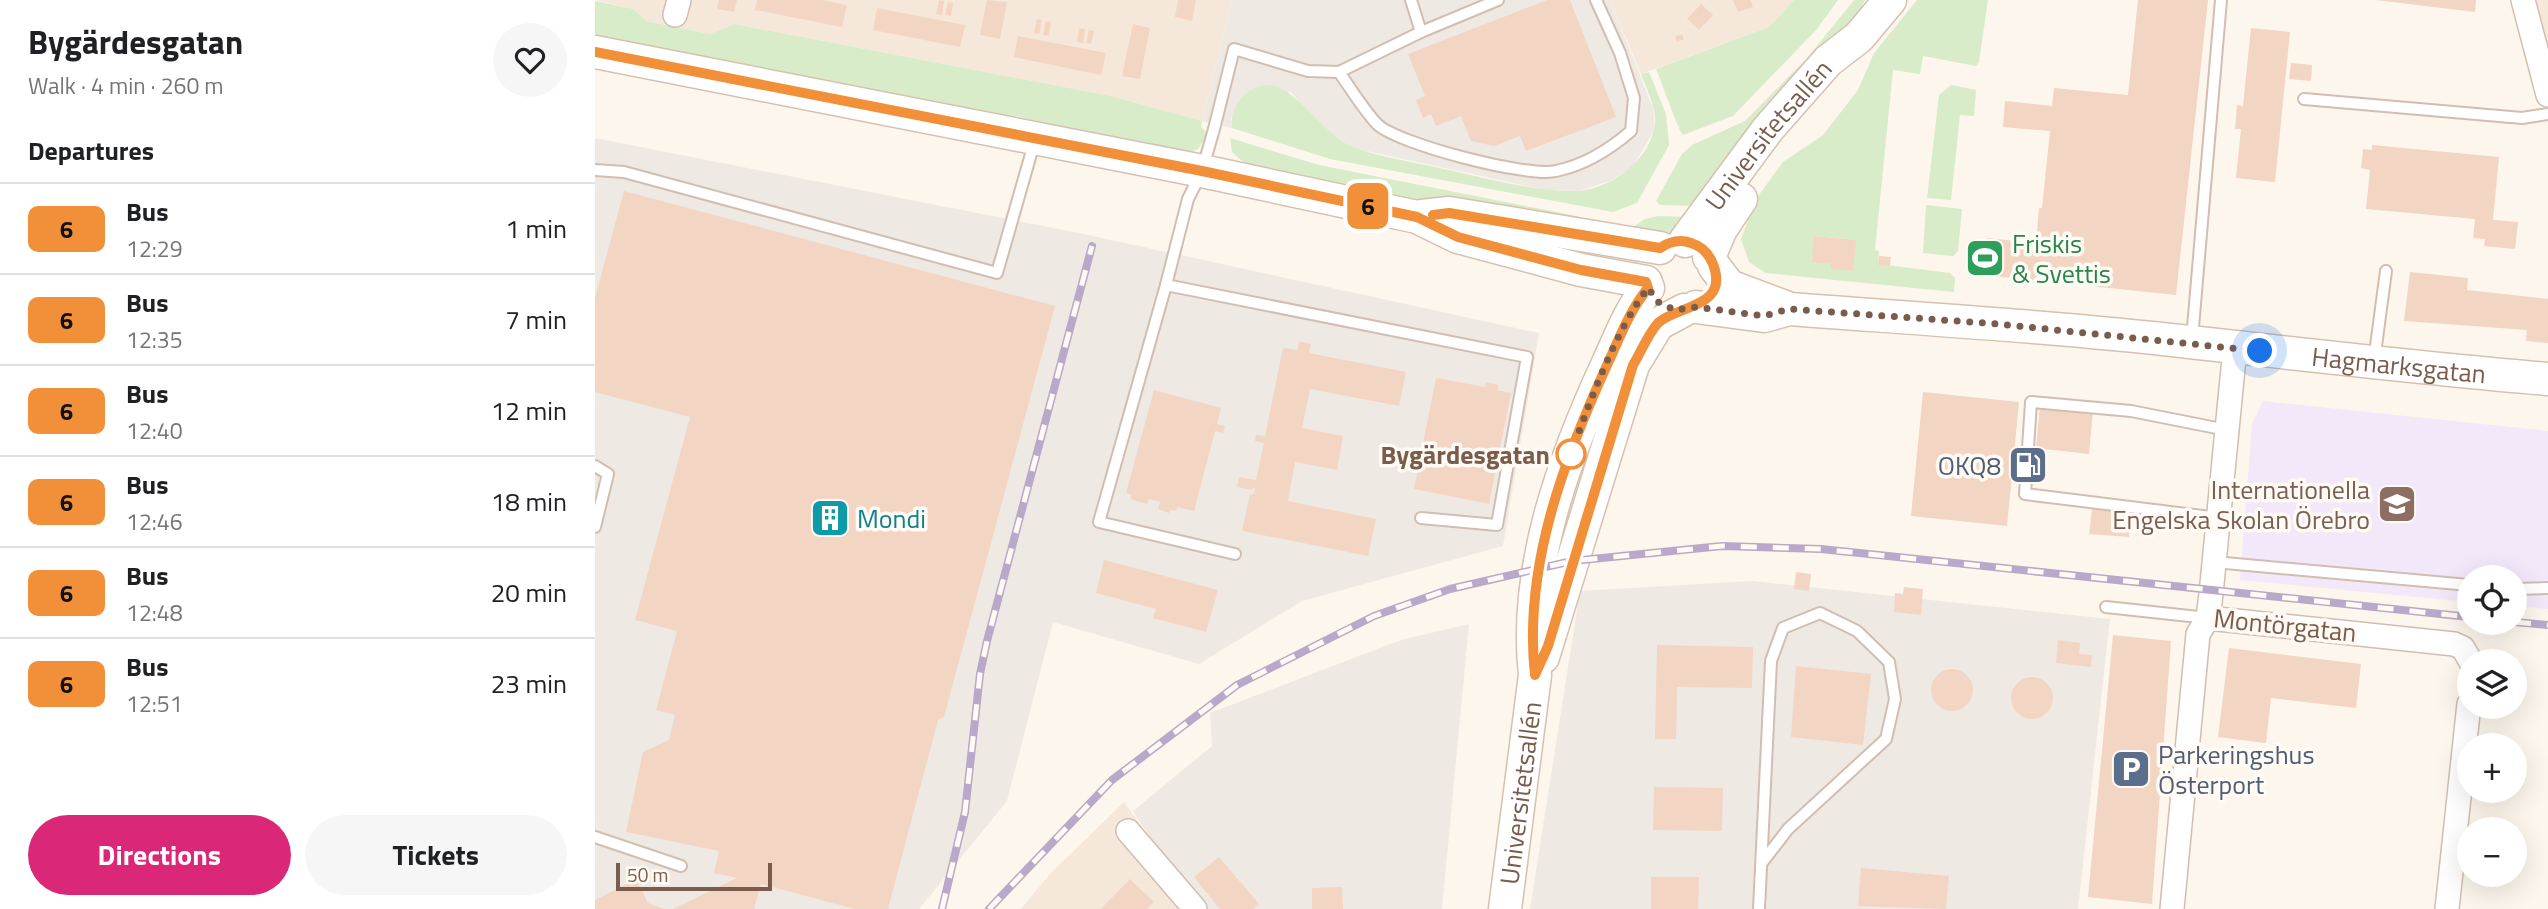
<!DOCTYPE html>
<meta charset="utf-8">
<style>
:root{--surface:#fff;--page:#f6f6f6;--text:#202124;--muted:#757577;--line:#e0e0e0;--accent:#db2777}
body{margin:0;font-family:"Titillium Web",sans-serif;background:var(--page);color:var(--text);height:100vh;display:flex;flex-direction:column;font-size:26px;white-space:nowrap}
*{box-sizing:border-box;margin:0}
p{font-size:23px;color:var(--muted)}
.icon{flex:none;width:38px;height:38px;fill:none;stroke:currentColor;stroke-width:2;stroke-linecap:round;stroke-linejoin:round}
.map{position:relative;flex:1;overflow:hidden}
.side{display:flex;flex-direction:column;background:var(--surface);width:595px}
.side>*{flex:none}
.badge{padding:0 14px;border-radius:10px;font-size:24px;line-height:46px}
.fabs{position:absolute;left:1862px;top:565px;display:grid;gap:14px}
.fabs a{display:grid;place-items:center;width:70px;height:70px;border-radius:50%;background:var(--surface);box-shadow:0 7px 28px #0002;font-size:35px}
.scale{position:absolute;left:21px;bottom:18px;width:156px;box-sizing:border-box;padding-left:7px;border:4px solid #7a5c4d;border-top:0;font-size:19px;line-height:24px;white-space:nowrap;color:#7a5c4d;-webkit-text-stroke:5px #fffaf3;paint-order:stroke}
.you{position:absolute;width:35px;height:35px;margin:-18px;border:5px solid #fff;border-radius:50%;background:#1a73e8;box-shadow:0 0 0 10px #1a73e833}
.map>.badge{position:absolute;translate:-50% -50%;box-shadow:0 0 0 4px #fff}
h2{padding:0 28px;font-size:26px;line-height:63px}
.round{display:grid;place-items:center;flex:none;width:74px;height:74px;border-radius:37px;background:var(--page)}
.head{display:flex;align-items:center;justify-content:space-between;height:119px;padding:0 28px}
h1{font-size:33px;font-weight:700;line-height:52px}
.primary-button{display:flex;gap:14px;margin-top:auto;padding:14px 28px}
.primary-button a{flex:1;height:80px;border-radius:42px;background:var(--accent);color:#fff;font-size:28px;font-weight:700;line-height:80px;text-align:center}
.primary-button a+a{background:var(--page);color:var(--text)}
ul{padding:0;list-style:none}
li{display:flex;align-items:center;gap:21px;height:91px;padding:0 28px;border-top:2px solid var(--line)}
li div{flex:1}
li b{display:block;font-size:26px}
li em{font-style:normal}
li .badge{min-width:77px;font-weight:700;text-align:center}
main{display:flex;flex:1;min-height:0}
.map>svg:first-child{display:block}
.residential{fill:#f5e8da}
.industrial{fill:#efe9e4}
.education{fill:#f3e8fa}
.green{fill:#d8ecc9;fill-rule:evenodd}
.building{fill:#f3d5c3}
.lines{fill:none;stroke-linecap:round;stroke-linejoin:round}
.lane-casing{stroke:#d1beb0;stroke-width:14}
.street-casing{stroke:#d1beb0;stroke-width:26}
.secondary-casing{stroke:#d6c0b0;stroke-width:35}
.lane{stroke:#fff;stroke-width:10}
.street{stroke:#fff;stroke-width:23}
.secondary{stroke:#fff;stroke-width:32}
.rail-casing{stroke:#b9a8c9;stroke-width:8}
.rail{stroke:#fffaf3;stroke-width:5;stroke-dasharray:16;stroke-linecap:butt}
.line-casing{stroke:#fff;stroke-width:16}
.line{stroke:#f19039;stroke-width:10}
.walk{stroke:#7a5c4d;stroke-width:7;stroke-dasharray:0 12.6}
.stop-dot{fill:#fff;stroke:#f19039;stroke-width:3.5}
.labels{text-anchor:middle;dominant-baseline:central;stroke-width:7;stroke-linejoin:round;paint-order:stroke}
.street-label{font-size:26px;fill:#7a5c4d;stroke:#fffaf3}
.leisure-label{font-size:26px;fill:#27864d;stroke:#fffaf3;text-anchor:start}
.stop-label{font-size:26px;font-weight:bold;fill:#7a5c4d;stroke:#fffaf3;text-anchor:end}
.service-label{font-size:26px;fill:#4e5e75;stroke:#fffaf3;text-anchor:end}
.education-label{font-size:26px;fill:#785e54;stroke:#fffaf3;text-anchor:end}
.culture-label{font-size:26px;fill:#0d838f;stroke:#fffaf3;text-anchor:start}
</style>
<main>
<section class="side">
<div class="head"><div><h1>Bygärdesgatan</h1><p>Walk · 4 min · 260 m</p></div><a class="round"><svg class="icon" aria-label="heart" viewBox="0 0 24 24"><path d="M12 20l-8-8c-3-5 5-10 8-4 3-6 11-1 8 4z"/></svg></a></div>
<h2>Departures</h2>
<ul>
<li><span class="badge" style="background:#f19039;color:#111">6</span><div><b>Bus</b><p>12:29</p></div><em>1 min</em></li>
<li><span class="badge" style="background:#f19039;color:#111">6</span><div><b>Bus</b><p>12:35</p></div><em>7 min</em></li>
<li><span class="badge" style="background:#f19039;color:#111">6</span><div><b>Bus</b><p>12:40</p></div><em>12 min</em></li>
<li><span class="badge" style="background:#f19039;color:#111">6</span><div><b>Bus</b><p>12:46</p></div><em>18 min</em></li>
<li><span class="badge" style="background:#f19039;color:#111">6</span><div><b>Bus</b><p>12:48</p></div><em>20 min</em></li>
<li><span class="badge" style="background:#f19039;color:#111">6</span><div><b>Bus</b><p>12:51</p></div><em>23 min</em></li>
</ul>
<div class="primary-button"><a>Directions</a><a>Tickets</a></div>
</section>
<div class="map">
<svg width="1953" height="909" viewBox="0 0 1953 909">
<rect width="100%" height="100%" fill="#fdf6ec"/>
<g class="residential">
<polygon points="0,0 637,0 607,121 516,96 139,24 115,34 51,21 39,9"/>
<polygon points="1015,0 1199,0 1174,27 1046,74"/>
<polygon points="1941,0 1953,0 1953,49"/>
<polygon points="529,802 561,847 616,909 426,909 456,873"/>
</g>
<g class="industrial">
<polygon points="637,0 1015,0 1058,108 1060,129 1038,167 1015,181 983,191 950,190 758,148 723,124 695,91 636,118 637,128 607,121"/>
<polygon points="0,138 484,233 944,333 908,546 707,601 604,664 458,622 412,801 324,909 0,909"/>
<polygon points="1157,581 1515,619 1483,909 935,909 985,591"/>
<polygon points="874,624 847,909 616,909 561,847 538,811 617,746 615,713 806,640"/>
</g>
<polygon class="education" points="1668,401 1953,431 1953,609 1920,606 1920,578 1874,578 1874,602 1645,580 1657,424"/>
<g class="green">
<path d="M 1199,0 L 1243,0 L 1222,29 L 1138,116 L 1088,135 C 1083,130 1066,80 1061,69 L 1174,27 Z"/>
<polygon points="1259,0 1270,0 1262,16 1102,206 1065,205 1061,201 1087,154 1097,145 1150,121 1212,58"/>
<path d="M 1322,0 L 1393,0 L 1384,62 L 1381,66 L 1328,56 L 1325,74 L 1298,70 L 1280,250 L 1284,251 L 1283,264 L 1355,273 L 1360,278 L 1359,292 L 1171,273 L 1154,262 L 1146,239 L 1161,199 L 1188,162 L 1228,135 L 1263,90 L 1279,53 ZM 1220,236 L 1261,240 L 1236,269 L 1236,264 L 1217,261 Z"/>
<polygon points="0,1 39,9 51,21 115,34 139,24 516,96 607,121 606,127 613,134 603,149 594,153 492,135 421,116 367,111 0,41"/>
<path d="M 1054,72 L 1071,114 L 1074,145 L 1042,203 L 1018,212 L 735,159 L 637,128 C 635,107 650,86 673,85 C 700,84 728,137 761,148 C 788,158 820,162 849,169 C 891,178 936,191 979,191 C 1013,191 1051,163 1059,130 C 1064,113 1052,90 1046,74 Z"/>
<polygon points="1356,85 1381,90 1379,116 1365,115 1356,200 1332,198 1344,95"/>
<polygon points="635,138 724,165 951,210 981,216 986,220 822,200 663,171 654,167 637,152"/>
<polygon points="1331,205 1367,209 1363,251 1358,256 1328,253"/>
<path d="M 1063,216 L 1095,217 L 1101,221 C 1076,247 1028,236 997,230 L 998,225 L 1016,223 L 1035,229 L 1050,219 Z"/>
</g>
<g class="building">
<polygon points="124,0 142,0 139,12 122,9"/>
<polygon points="162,0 228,0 252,5 247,27 160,10"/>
<polygon points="344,0 349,1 347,15 341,14"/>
<polygon points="392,0 412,2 405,39 385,35"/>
<polygon points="583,0 601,0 597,21 580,17"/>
<polygon points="952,0 975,0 1021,117 931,151 925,136 899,146 876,141 866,116 841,126 836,114 828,118 821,100 830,96 813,54"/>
<polygon points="1138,0 1155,0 1158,7 1143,12"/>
<polygon points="1543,0 1613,0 1581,295 1389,275 1392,238 1441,243 1444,208 1447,208 1455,131 1408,127 1410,101 1457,106 1459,88 1533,95"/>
<polygon points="1781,0 1881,0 1880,12"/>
<polygon points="353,2 358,3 356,16 350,15"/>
<polygon points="1106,4 1118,15 1104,30 1092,19"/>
<polygon points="282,8 370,25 365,47 278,30"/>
<polygon points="442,19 447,20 444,34 439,33"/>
<polygon points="451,21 456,22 454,36 448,35"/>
<polygon points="538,24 555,28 545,79 527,76"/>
<polygon points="484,28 490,29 488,43 482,42"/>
<polygon points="1656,28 1695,32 1680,182 1641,178 1646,129 1640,129 1642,105 1648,106"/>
<polygon points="494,30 499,31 496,44 491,43"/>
<polygon points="1087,34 1089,39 1082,42 1080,37"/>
<polygon points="423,36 511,53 506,75 419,57"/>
<polygon points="1696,63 1717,65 1716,81 1694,79"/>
<polygon points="1777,145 1904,157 1898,220 1923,222 1920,249 1889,246 1890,239 1878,238 1880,219 1771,209 1775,170 1766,168 1768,149 1777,150"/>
<polygon points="29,191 460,306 349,717 343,720 293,909 260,909 166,884 159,909 78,909 142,878 119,873 124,851 31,832 48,752 74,740 80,715 61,710 82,631 40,620 95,417 0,392 0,298"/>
<polygon points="1219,236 1261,240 1258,271 1236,269 1236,264 1217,262"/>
<polygon points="1284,256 1296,257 1295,266 1283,265"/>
<polygon points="1815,272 1873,278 1872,290 1953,299 1953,343 1931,341 1932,330 1809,321"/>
<polygon points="704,341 716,344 714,353 811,372 804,406 715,389 707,428 748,436 742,470 700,462 693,501 781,519 773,556 647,531 655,494 659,494 660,487 656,490 642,487 644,477 661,480 669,443 660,441 661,435 670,436 688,348 702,350"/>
<polygon points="841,378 890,387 891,382 903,385 902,390 916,393 894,504 819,489"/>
<polygon points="559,390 626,408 622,424 630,426 628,433 620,431 599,511 582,507 581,511 575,510 574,513 563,509 565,502 554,499 552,504 535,499 537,495 531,493"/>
<polygon points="1328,392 1424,402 1412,526 1316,516"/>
<polygon points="1445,405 1498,411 1494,454 1441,448"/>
<polygon points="1497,509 1536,513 1534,537 1494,534"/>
<polygon points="509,560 623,590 611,632 558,618 561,609 501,593"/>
<polygon points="1201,572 1216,574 1214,591 1199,589"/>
<polygon points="1309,587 1328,589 1326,615 1299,612 1300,593 1308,594"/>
<polygon points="1518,635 1576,641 1557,904 1493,897"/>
<polygon points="1463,640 1485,643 1484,654 1497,655 1496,667 1461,663"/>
<polygon points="1062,645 1158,647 1157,688 1082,687 1081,739 1060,739"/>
<polygon points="1634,648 1766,664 1761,708 1676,698 1671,743 1623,737"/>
<polygon points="1201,666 1276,674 1268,745 1196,737"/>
<circle cx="1357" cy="690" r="21"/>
<circle cx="1437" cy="698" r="21"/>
<polygon points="1059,787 1128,788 1127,831 1058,830"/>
<polygon points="624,857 664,904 658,909 625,909 599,877"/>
<polygon points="1266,868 1354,876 1351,909 1263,906"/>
<polygon points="1056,877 1104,877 1103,909 1056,909"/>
<polygon points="41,879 53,903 69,909 0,909 0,900"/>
<polygon points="535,879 559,902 552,909 506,909"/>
<polygon points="747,887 748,909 717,909 717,888"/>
</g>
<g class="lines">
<g class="lane-casing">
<g id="lane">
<polyline points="816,0 826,32"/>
<polyline points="744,72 826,32 903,0"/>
<polyline points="1709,99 1927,118 1953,114"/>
<polyline points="0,170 29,172 402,273 440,140"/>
<path d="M 571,285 L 593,199 L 607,171 L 619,129 L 639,49 L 713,71 L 744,72 C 756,89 768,109 782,124 C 802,144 934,178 961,171 C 990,165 1014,150 1036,131 L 1039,98 L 1025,53 L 1001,0"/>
<polyline points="1597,339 1626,0"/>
<polyline points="1779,361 1791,271"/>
<polyline points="0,466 13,474 0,527"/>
<polyline points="1624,518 1430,494 1436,402 1536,411 1632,430"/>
<polyline points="640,554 504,522 571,285 932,357 902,525 826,518"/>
<polyline points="1619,562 1874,585"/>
<polyline points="1920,589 1953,588"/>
<polyline points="1511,607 1613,618"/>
<polyline points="0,837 86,866"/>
<polyline points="1164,909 1176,661 1188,628 1225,613 1262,631 1294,662 1300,699 1291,739 1193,829 1166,864"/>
</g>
</g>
<g class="street-casing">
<g id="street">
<polyline points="1928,0 1953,95"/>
<polyline points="80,15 84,0"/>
<polyline points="1613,618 1859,644 1868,648 1876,662"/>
<polyline points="533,831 600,909"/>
<polyline points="1577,909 1603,634 1613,618 1616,594 1640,348"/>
<polyline points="1852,909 1874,704"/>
</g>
</g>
<g class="secondary-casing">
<g id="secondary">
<polyline points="0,52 607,171 822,217 863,237 986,270 1051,282"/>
<polyline points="827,216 854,213 1065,248"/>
<path id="s1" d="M 1090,241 L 1173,129 L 1233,61 L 1264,37 L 1295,0"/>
<polyline points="1114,257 1126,229 1146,199"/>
<polyline points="1119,266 1134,286 1190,307"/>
<path id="s2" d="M 1101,307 L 1169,316 L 1194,309 C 1328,319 1462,327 1595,342 C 1714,355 1833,369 1953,379"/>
<polyline points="948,657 1038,365 1063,324 1089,310"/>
<path id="s3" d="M 910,909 L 940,675 C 928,568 969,458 1013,363 C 1025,337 1035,310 1053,288"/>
</g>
</g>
<use href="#lane" class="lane"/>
<use href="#street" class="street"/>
<use href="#secondary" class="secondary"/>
<g class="rail-casing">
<g id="rail">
<polyline points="1920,622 1953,625"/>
<polyline points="347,909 370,812 385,674 392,641 497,246"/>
<polyline points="394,909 517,780 642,685 779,616 855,589 977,561 1127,546 1226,549 1874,617"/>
</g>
</g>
<use href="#rail" class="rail"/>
</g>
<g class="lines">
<g class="line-casing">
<path id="line" d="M 0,52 L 607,171 L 822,217 L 863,237 L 986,270 L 1051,282 L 1053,288 C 1035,310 1025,337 1013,363 C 969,459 928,568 940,675 L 953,646 L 1038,365 C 1046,352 1053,334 1063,323 C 1082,305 1135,308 1118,264 C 1114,254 1106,246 1096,243 C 1085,239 1074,242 1065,248 L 854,213 L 838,215"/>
</g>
<use href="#line" class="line"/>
<path class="walk" d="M 976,454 C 993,406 1021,329 1053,288 L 1063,302 L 1080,310 L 1101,307 L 1169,316 L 1194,309 L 1403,324 L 1665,351"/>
</g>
<defs>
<g id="stadium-square" transform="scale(2.0125)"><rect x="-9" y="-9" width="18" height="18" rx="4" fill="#2e9e5b" stroke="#fffaf3"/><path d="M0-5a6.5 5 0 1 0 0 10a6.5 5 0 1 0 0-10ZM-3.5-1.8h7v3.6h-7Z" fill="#fff"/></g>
<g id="fuel-square" transform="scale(2.0125)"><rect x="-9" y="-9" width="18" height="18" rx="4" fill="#5c6f8a" stroke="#fffaf3"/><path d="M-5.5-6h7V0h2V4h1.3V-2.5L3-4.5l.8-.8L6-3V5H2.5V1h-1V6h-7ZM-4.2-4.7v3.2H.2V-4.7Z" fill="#fff"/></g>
<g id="school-square" transform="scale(2.0125)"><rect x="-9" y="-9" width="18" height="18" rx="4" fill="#8d6e63" stroke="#fffaf3"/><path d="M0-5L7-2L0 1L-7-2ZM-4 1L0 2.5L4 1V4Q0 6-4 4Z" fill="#fff"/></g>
<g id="building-square" transform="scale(2.0125)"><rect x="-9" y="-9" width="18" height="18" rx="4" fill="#0f9aa8" stroke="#fffaf3"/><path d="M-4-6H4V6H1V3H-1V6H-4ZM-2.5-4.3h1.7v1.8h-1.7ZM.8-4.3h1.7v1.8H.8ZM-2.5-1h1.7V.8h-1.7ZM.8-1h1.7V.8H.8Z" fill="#fff"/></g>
<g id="parking-square" transform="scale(2.0125)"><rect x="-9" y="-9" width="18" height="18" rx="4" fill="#5c6f8a" stroke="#fffaf3"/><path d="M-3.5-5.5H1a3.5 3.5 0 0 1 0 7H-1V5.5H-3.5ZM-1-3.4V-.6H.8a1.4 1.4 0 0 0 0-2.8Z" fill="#fff"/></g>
</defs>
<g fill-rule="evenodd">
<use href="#stadium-square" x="1390" y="258"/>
<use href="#fuel-square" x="1433" y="465"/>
<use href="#school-square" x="1802" y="504"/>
<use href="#building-square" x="235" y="518"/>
<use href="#parking-square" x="1536" y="769"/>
</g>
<circle class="stop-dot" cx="976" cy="454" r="14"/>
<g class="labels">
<g class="street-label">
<text stroke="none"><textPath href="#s1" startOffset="135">Universitetsallén</textPath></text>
<text stroke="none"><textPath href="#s2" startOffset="707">Hagmarksgatan</textPath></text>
<text transform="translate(1690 625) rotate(6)">Montörgatan</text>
<text stroke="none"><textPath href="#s3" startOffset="117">Universitetsallén</textPath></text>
</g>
<g class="leisure-label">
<text x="1417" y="243">Friskis<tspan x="1417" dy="30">&amp; Svettis</tspan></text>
</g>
<g class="stop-label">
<text x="955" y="454">Bygärdesgatan</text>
</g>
<g class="service-label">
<text x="1406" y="465">OKQ8</text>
<text x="1563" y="754" text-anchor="start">Parkeringshus<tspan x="1563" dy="30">Österport</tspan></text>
</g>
<g class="education-label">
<text x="1775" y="489">Internationella<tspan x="1775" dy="30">Engelska Skolan Örebro</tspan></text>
</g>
<g class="culture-label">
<text x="262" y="518">Mondi</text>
</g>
</g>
</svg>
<div class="fabs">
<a><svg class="icon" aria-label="locate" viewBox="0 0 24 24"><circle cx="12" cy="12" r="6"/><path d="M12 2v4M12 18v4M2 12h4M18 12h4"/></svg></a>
<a><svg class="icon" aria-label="layers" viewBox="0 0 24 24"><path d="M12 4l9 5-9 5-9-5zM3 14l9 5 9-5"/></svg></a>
<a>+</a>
<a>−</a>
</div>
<div class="scale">50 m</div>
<div class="you" style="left:1665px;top:351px"></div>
<b class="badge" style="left:773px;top:206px;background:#f19039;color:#111">6</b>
</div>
</main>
